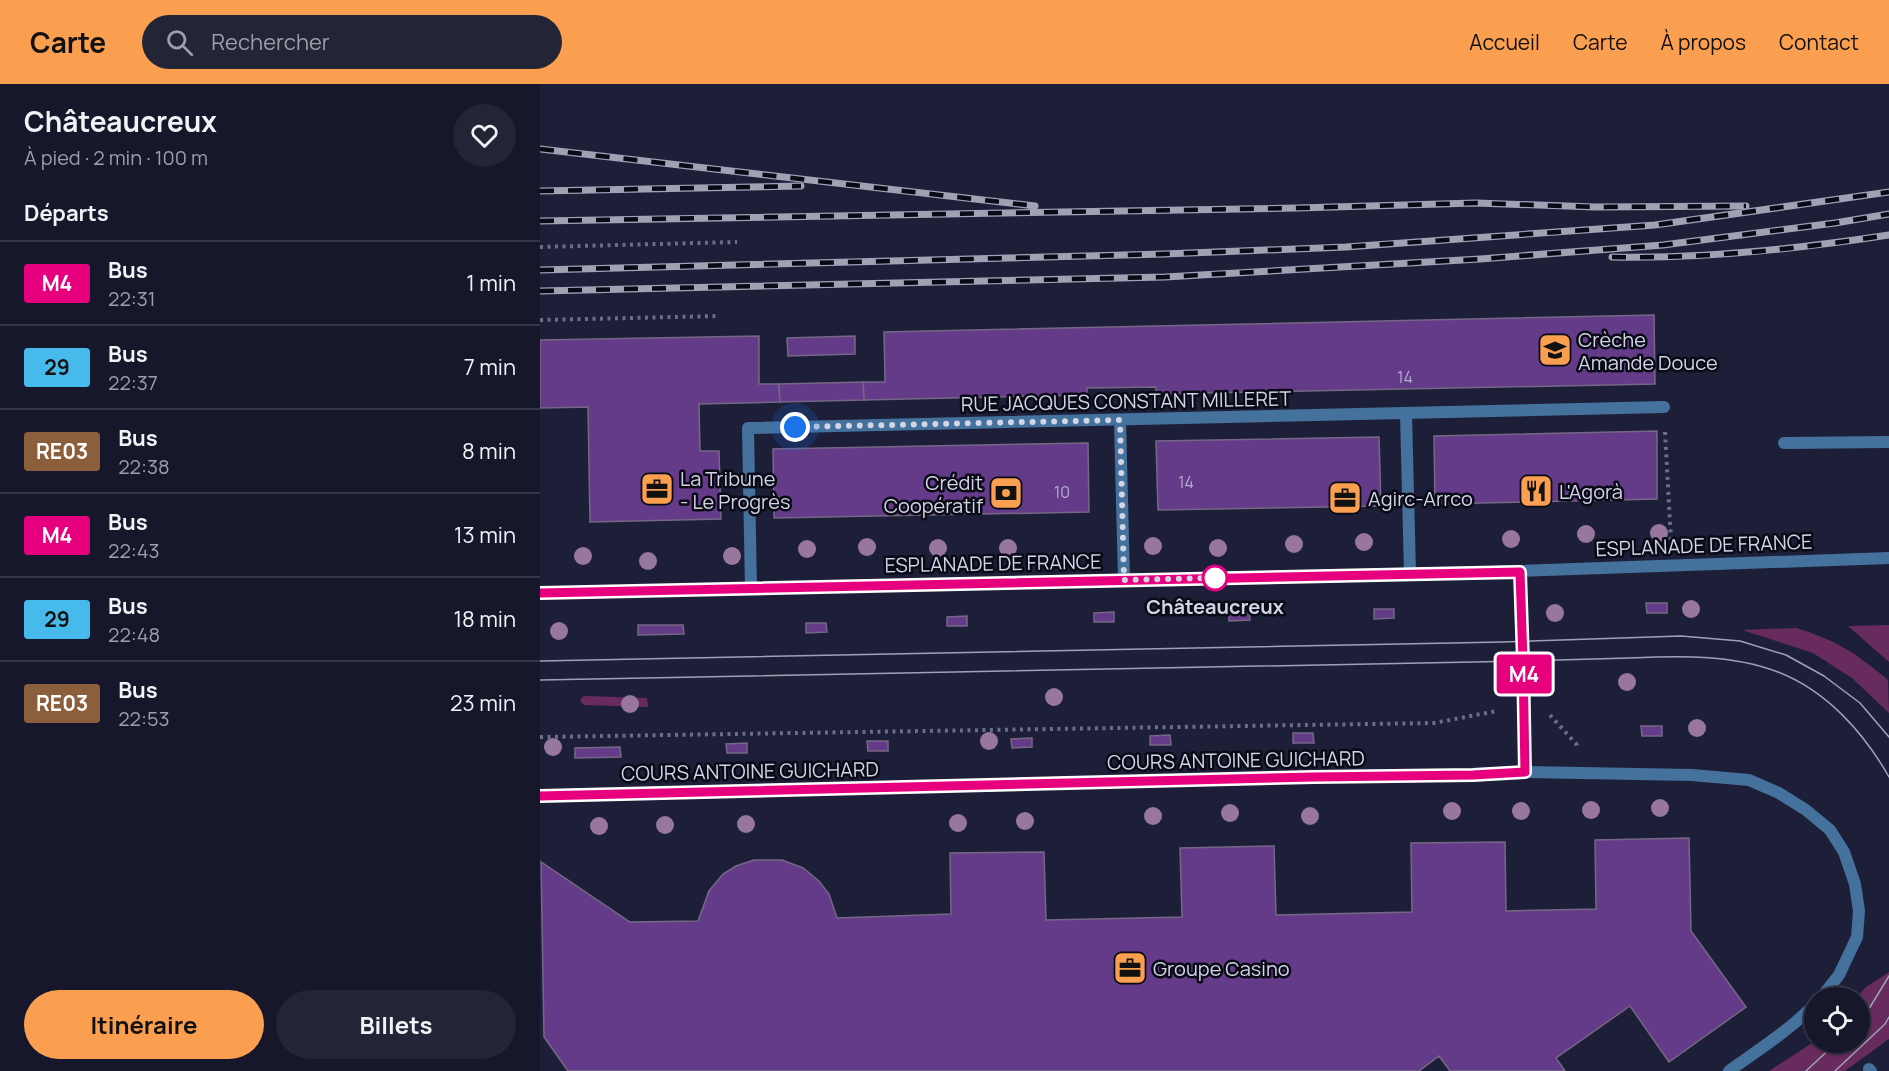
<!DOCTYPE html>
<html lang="fr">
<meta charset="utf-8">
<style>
:root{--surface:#16172a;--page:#232436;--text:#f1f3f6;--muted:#9e9fa8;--line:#353647;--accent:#fa9f4f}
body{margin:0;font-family:Manrope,sans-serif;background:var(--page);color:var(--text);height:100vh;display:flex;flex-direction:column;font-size:22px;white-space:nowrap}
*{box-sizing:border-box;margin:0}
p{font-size:20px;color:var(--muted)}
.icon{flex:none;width:33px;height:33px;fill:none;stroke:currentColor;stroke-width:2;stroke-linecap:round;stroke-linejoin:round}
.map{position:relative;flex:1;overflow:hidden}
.side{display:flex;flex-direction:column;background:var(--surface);width:540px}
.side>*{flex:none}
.badge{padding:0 12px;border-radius:4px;font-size:21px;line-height:39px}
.fabs{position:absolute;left:1264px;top:903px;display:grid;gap:12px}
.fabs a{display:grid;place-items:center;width:66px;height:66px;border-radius:50%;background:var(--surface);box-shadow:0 2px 4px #0004,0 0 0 2px var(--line);font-size:30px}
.you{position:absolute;width:30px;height:30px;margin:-15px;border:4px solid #fff;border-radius:50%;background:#1a73e8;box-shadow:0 0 0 9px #1a73e833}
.map>.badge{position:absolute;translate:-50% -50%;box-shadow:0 0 0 3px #fff}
h2{padding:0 24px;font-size:22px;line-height:54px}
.round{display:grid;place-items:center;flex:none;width:63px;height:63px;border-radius:32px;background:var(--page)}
.overview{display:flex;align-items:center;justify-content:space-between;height:102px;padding:0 24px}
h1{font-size:28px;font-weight:700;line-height:45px}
.primary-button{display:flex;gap:12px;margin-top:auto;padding:12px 24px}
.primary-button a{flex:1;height:69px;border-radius:36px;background:var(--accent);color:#111;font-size:24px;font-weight:700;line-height:69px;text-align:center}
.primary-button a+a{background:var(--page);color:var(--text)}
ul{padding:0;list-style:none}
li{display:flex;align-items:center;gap:18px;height:84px;padding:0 24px;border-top:2px solid var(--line)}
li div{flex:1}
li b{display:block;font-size:22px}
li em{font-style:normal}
li .badge{min-width:66px;font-weight:700;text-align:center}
header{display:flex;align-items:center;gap:36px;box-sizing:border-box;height:84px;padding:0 30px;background:var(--accent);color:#111}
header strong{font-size:28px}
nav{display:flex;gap:33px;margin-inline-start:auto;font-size:21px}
.search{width:420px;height:54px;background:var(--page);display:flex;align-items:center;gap:15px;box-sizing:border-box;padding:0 21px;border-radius:33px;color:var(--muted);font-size:22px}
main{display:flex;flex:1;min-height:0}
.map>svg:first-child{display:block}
.green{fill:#682b5e}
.building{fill:#643b89;stroke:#766885;stroke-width:1.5}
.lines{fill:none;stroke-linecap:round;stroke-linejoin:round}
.path{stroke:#6c6f84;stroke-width:4;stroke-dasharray:3 4.5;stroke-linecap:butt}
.lane{stroke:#45719d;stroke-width:12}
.street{stroke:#45719d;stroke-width:12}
.tram{stroke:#9fa2b5;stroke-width:1.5}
.rail-casing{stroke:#9fa2b5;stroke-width:7}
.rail{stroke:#090a15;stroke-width:4.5;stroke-dasharray:14;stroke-linecap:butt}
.tree{fill:#98779d}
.line-casing{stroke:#fff;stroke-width:14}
.line{stroke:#e6007e;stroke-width:9}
.walk{stroke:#d2d5e6;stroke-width:6;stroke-dasharray:0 10.8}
.stop-dot{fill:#fff;stroke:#e6007e;stroke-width:3}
.labels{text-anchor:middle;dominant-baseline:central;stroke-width:5;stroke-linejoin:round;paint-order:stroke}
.number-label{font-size:16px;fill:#b6aecf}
.poi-label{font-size:20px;fill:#d2d5e6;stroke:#090a15;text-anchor:start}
.street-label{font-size:20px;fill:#d2d5e6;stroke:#090a15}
.stop-label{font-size:20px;font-weight:bold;fill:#d2d5e6;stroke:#090a15}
</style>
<header>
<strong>Carte</strong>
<div class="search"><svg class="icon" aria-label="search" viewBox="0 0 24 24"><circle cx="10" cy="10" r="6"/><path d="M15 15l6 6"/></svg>Rechercher</div>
<nav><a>Accueil</a><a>Carte</a><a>À propos</a><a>Contact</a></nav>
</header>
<main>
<section class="side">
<div class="overview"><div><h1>Châteaucreux</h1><p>À pied · 2 min · 100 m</p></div><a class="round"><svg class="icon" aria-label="heart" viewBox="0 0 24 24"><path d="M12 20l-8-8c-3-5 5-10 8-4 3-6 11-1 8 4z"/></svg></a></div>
<h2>Départs</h2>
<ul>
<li><span class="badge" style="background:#e6007e;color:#fff">M4</span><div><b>Bus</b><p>22:31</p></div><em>1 min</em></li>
<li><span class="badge" style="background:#47baec;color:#111">29</span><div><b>Bus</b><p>22:37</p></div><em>7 min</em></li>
<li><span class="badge" style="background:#8b5e3c;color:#fff">RE03</span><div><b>Bus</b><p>22:38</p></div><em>8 min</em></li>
<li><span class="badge" style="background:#e6007e;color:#fff">M4</span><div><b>Bus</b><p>22:43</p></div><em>13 min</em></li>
<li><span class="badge" style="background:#47baec;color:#111">29</span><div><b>Bus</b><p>22:48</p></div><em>18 min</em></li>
<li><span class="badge" style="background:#8b5e3c;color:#fff">RE03</span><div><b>Bus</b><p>22:53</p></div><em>23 min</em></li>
</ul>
<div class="primary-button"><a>Itinéraire</a><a>Billets</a></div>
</section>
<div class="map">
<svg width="1349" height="987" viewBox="0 0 1349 987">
<rect width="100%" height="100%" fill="#1d1f38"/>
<g class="green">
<polygon points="1349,541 1349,578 1308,542"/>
<path d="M 1256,544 C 1296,556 1316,569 1348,596 L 1349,629 L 1312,594 L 1273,569 L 1202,546 Z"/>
<polygon points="45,612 107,614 108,623 44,621 40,617 42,613"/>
<polygon points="1349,888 1349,955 1305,987 1229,987 1275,957 1275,958 1320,958 1320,914 1317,913 1326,903"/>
</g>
<g class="building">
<polygon points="1114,231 1115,300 616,310 616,303 547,304 547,311 324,316 323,298 345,298 344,248"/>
<polygon points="219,252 219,300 239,300 240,318 159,320 160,367 179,367 181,435 50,438 48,323 0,324 0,256"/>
<polygon points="315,252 315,270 248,272 247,254"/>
<polygon points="323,298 324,316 240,318 239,300"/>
<polygon points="1117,347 1117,415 895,420 894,352"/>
<polygon points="839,353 841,422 618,426 616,357"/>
<polygon points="548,359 549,428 234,434 233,365"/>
<polygon points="1106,519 1127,519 1127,529 1107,529"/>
<polygon points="834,525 854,525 854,534 834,535"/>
<polygon points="689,527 709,527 710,536 689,537"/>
<polygon points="574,528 574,538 554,538 554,529"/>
<polygon points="427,532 427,542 407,542 407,533"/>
<polygon points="266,539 286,539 287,548 266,549"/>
<polygon points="98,541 143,541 144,550 98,551"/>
<polygon points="1101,642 1122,642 1122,652 1102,652"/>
<polygon points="753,649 773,649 774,659 753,659"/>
<polygon points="630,651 631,661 610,661 610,652"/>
<polygon points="492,654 492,663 472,664 471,655"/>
<polygon points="327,657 348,657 348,667 328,667"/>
<polygon points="207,659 207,669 187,669 186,660"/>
<polygon points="80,663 81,673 35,674 35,664"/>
<polygon points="1149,754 1151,847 1206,923 1129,978 1090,922 1016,974 1025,987 910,987 899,972 879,987 28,987 4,953 1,778 90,838 158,837 169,807 183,790 196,782 214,776 242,776 263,784 279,797 289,810 297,834 411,830 410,769 504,768 506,836 642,833 640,764 734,762 736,831 872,828 871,759 965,758 966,827 1056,825 1055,756"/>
</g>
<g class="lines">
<g class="path">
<polyline points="0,163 197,158"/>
<polyline points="0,236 180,232"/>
<polyline points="1125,348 1131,457"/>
<polyline points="1010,631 1037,661 1037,664"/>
<polyline points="0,653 894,639 957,627"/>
</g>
<g class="lane">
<polyline points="866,330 870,490"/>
<polyline points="580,336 584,496"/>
<polyline points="1244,359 1349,358"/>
<polyline points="211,505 208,344 1124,323"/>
</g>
<g class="street">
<polyline points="980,488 983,577 985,688"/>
<polyline points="0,509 922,489 1349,474"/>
<polyline points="0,712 795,692 933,691 985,688 1152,691 1209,696 1239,709 1266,726 1290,746 1304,768 1315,800 1319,827 1317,853 1299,891 1281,914"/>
<polyline points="1329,985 1331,987"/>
<path d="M 1189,987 C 1218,966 1250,946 1275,920"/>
</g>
<g class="tram">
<polyline points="0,577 963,558 1141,552 1200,557 1246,571 1284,592 1320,619 1349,653"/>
<path d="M 0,596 L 983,577 C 1018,576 1054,575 1089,574 C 1138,572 1191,570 1238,588 C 1287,607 1324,649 1349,693"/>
<polyline points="1320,936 1327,928 1349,892"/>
<polyline points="1266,987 1297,958"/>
<polyline points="1295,987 1345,940 1349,933"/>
</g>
<g class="rail-casing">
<g id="rail">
<polyline points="0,65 495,122"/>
<polyline points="0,107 261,102"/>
<polyline points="0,137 757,124 936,119 1055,123 1206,122"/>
<path d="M 1072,173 C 1165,175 1257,165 1349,151"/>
<polyline points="0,186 624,170 806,163 1115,141 1349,108"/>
<polyline points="0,207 625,193 940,175 1123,161 1295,139 1349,130"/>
</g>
</g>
<use href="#rail" class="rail"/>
</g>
<g class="tree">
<circle cx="1119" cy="449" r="9"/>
<circle cx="1046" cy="450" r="9"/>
<circle cx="971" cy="455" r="9"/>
<circle cx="824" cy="458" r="9"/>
<circle cx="754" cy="460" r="9"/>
<circle cx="613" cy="462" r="9"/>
<circle cx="327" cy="463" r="9"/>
<circle cx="398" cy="464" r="9"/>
<circle cx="468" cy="464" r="9"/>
<circle cx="678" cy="464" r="9"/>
<circle cx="267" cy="465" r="9"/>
<circle cx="43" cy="472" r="9"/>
<circle cx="192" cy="472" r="9"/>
<circle cx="108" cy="477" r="9"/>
<circle cx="1151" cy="525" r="9"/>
<circle cx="1015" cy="529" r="9"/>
<circle cx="19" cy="547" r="9"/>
<circle cx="1087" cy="598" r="9"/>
<circle cx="514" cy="613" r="9"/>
<circle cx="90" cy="620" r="9"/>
<circle cx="1157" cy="644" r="9"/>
<circle cx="449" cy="657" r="9"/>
<circle cx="13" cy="663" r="9"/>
<circle cx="1120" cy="724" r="9"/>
<circle cx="1051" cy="726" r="9"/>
<circle cx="912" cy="727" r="9"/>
<circle cx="981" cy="727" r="9"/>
<circle cx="690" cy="729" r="9"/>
<circle cx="613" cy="732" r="9"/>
<circle cx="770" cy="732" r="9"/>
<circle cx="485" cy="737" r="9"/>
<circle cx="418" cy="739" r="9"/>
<circle cx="206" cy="740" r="9"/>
<circle cx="125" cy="741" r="9"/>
<circle cx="59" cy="742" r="9"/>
</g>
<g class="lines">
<g class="line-casing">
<polyline id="line" points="0,509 980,488 983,577 985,688 933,691 774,693 0,712"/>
</g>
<use href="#line" class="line"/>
<polyline class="walk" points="255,343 580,336 584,496 675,494"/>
</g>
<defs>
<g id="school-square" transform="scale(1.725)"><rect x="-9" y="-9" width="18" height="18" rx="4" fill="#fa9f4f" stroke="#090a15"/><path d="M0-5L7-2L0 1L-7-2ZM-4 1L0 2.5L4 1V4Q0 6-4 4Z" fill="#111"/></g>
<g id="office-square" transform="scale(1.725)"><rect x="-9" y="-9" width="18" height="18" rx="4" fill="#fa9f4f" stroke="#090a15"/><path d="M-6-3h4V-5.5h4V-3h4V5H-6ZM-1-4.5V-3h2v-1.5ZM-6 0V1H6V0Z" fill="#111"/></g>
<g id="restaurant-square" transform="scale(1.725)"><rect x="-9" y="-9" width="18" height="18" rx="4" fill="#fa9f4f" stroke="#090a15"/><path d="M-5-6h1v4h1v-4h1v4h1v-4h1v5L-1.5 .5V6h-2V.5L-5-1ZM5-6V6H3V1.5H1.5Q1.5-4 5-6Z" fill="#111"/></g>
<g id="bank-square" transform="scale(1.725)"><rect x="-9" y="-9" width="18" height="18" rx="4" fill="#fa9f4f" stroke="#090a15"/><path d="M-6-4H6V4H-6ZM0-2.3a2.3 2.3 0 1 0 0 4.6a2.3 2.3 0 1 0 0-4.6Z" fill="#111"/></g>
</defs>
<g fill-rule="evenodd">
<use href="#school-square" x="1015" y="266"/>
<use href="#office-square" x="117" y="405"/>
<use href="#restaurant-square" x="996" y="407"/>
<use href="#bank-square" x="466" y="409"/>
<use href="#office-square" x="805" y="414"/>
<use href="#office-square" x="590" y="884"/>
</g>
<circle class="stop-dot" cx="675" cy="494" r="12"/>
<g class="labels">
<g class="number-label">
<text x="865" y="293">14</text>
<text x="646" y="398">14</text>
<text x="522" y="408">10</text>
</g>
<g class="poi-label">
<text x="1038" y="255">Crèche<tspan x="1038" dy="23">Amande Douce</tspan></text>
<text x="140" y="394">La Tribune<tspan x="140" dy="23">- Le Progrès</tspan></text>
<text x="443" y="398" text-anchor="end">Crédit<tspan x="443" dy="23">Coopératif</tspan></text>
<text x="1019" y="407">L'Agorà</text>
<text x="828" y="414">Agirc-Arrco</text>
<text x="613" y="884">Groupe Casino</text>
</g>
<g class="street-label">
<text transform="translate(586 317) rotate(-1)">RUE JACQUES CONSTANT MILLERET</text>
<text transform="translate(1164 461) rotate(-2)">ESPLANADE DE FRANCE</text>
<text transform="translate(453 479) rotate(-1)">ESPLANADE DE FRANCE</text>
<text transform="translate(696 676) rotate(-1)">COURS ANTOINE GUICHARD</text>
<text transform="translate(210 687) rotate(-1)">COURS ANTOINE GUICHARD</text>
</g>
<g class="stop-label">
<text x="675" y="522">Châteaucreux</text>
</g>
</g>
</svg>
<div class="fabs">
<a><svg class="icon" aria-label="locate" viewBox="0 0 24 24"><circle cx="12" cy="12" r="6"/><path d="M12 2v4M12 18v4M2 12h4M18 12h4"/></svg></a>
</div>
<div class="you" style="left:255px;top:343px"></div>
<b class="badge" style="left:984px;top:590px;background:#e6007e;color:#fff">M4</b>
</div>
</main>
